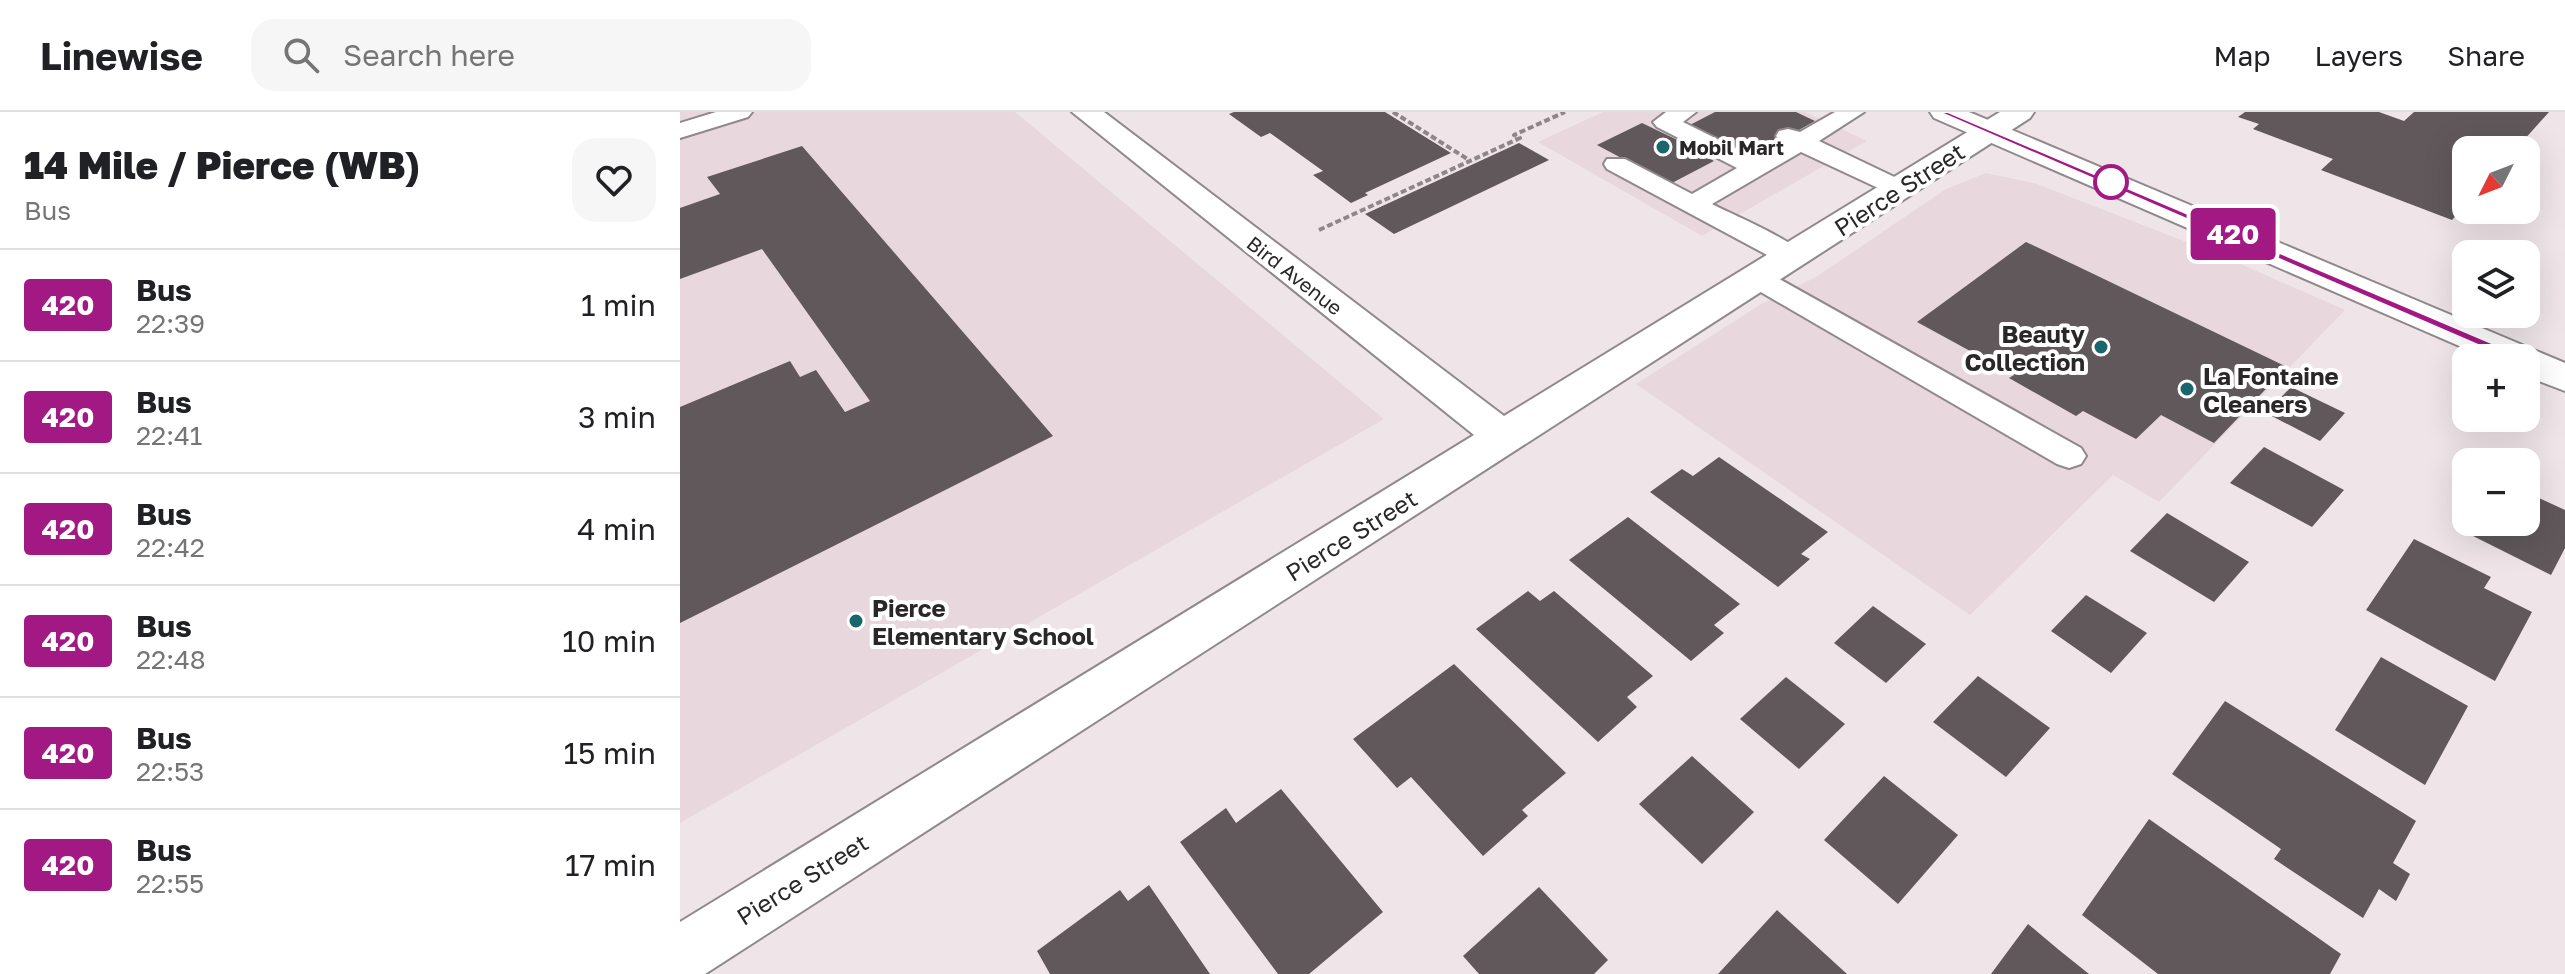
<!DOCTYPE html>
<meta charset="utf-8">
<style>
:root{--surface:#fff;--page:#f6f6f6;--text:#202124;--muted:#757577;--line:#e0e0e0}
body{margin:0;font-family:"Golos Text",sans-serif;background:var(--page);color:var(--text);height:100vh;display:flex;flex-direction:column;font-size:30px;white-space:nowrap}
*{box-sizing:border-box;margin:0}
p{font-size:26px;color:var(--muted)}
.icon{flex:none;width:44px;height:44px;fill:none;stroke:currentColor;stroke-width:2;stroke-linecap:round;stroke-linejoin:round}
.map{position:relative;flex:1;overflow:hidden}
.details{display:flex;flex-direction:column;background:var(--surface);width:680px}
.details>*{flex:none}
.badge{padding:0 16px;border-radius:6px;font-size:28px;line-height:52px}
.needle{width:52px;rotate:228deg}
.buttons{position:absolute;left:1772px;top:24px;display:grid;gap:16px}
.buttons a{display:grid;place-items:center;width:88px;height:88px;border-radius:16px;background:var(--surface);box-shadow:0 8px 32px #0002;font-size:40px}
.map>.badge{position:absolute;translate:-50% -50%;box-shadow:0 0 0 4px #fff}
.round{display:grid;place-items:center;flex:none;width:84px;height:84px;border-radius:24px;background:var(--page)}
.headline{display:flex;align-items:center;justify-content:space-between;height:136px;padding:0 24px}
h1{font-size:38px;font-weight:800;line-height:60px}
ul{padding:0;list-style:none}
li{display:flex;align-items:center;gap:24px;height:112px;padding:0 24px;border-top:2px solid var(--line)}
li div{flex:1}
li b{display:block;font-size:30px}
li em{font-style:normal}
li .badge{min-width:88px;font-weight:700;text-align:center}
header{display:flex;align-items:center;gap:48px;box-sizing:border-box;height:112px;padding:0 40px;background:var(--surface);border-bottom:2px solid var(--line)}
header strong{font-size:38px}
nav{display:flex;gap:44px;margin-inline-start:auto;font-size:28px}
.search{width:560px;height:72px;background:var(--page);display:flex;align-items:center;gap:20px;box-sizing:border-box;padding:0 28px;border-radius:24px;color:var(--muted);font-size:30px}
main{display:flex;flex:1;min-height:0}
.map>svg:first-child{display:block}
.built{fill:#e8d7dd}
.building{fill:#60585b}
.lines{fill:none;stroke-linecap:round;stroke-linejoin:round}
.lane-casing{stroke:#90888b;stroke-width:4}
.street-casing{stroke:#90888b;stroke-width:4}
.secondary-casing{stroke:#90888b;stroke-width:4}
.path{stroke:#8d8789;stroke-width:4;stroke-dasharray:6 3;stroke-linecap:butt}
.lane{fill:#fff;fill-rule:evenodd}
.street{fill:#fff;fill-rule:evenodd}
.secondary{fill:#fff;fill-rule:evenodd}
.line{fill:#a31984;stroke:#fff;stroke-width:2}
.poi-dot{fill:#19676d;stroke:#fff;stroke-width:3}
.stop-dot{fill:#fff;stroke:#a31984;stroke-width:4}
.labels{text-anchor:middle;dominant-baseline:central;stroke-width:8;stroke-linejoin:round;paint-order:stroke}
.far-poi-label{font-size:20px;font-weight:bold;fill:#2a2728;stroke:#fff;text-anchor:start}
.far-street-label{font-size:20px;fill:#2a2728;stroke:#fff}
.street-label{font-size:24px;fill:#2a2728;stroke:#fff}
.poi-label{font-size:24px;font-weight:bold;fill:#2a2728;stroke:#fff;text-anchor:start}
</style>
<header>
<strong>Linewise</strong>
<div class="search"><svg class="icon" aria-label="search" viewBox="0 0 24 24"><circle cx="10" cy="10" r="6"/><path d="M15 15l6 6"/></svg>Search here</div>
<nav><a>Map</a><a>Layers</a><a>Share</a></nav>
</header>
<main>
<section class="details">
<div class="headline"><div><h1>14 Mile / Pierce (WB)</h1><p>Bus</p></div><a class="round"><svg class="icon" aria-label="heart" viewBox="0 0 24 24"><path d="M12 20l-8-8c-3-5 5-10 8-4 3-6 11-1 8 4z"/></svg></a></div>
<ul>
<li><span class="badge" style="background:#a31984;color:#fff">420</span><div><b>Bus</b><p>22:39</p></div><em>1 min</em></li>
<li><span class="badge" style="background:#a31984;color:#fff">420</span><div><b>Bus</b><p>22:41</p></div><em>3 min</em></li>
<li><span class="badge" style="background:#a31984;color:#fff">420</span><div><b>Bus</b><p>22:42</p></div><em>4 min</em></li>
<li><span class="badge" style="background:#a31984;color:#fff">420</span><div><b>Bus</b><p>22:48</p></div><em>10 min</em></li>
<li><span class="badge" style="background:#a31984;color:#fff">420</span><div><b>Bus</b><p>22:53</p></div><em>15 min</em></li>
<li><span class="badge" style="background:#a31984;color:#fff">420</span><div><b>Bus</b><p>22:55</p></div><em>17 min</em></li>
</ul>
</section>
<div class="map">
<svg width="1885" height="862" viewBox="0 0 1885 862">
<rect width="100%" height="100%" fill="#efe5e9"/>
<g class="built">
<polygon points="0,0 335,0 704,307 0,711"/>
<polygon points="923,0 1125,0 1187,29 1022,124 858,30"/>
<polygon points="1306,61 1357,72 1540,143 1665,198 1479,390 1433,363 1290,503 956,272 1083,191 1136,165 1266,77"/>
</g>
<g class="building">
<polygon points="554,0 705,0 771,41 685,81 688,83 671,91 633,63 643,59 590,21 581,25 549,2"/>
<polygon points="1035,0 1116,0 1135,9 1067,47 1006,15"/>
<polygon points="1565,0 1699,0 1724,9 1734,0 1869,0 1835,38 1786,38 1786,93 1772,108 1641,58 1653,47 1573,17 1579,12 1558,5"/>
<polygon points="962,11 1012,35 1009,36 1034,49 990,72 917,33"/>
<polygon points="839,31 869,48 714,122 685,102"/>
<polygon points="122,34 373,324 0,511 0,295 110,249 120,265 136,258 165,300 190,289 82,137 0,167 0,96 40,82 27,65"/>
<polygon points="1346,130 1399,155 1607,255 1534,331 1481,303 1456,327 1403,299 1396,304 1329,266 1334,263 1237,210"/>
<polygon points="1611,275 1665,301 1640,329 1586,301"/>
<polygon points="1584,335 1664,378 1632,415 1550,371"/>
<polygon points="1039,345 1148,420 1121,442 1130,447 1098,475 970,380 1002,357 1013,364"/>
<polygon points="1846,380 1885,398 1885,436 1871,463 1787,421 1793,410 1846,410"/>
<polygon points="1487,401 1569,450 1534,490 1450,439"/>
<polygon points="948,405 1060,492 1034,513 1044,521 1011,549 889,448"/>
<polygon points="1734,427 1811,465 1804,476 1852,500 1815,569 1686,498"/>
<polygon points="848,479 860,489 874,479 973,564 947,585 957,595 918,630 796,517"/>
<polygon points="1406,483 1467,521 1431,561 1371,519"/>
<polygon points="1193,494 1246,532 1206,571 1154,531"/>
<polygon points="1701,545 1788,594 1745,673 1655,618"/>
<polygon points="774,552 886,661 842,698 848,704 803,744 731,665 717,676 673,627"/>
<polygon points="1298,564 1370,616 1326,665 1253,610"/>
<polygon points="1106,565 1165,612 1119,657 1060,607"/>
<polygon points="1545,589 1736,709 1713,751 1730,762 1716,789 1699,777 1683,806 1594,747 1601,737 1492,662"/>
<polygon points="1012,644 1074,700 1022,752 959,692"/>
<polygon points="1204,664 1278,723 1218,792 1144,728"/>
<polygon points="601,677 703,800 629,862 598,862 500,730 546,696 556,711"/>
<polygon points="1469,707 1661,842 1650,862 1478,862 1402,803"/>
<polygon points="469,773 530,862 370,862 357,839 440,778 448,789"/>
<polygon points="859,775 928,848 914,862 799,862 783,844"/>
<polygon points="1097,798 1167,862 1038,862"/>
<polygon points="1348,812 1379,838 1409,862 1311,862"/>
</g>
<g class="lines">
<g class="lane-casing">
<g id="lane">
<polygon points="36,0 72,0 68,5 0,26 0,11"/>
<path d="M 986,0 L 1016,0 L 1003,10 L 1075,46 L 1102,30 L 1096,24 L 1099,19 L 1108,17 L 1120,20 L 1155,0 L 1184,0 L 1139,29 L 1229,72 L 1233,77 L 1229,82 L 1211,82 L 1121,40 L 1032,92 C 1053,103 1114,128 1126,145 L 1122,151 L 1112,153 L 1102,151 L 927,57 L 924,52 L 927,47 L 945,47 L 1012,82 L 1057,56 L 977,15 L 973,10 Z"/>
<polygon points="1077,157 1087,160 1401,336 1406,344 1401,352 1389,356 1377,352 1067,172 1063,166 1067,160"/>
</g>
</g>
<g class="street-casing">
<polygon id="street" points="392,0 424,0 824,304 1320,0 1354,0 1350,6 25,862 0,862 0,810 794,323"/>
</g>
<g class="secondary-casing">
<polygon id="secondary" points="1250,0 1289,0 1885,251 1885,279 1846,264 1846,246 1807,246 1254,6"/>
</g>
<g class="path">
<polyline points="713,0 789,48"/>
<polyline points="639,118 840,26 834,23 885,0"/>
</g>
<use href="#lane" class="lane"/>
<use href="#street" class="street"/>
<use href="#secondary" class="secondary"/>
</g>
<polygon class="line" points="1259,0 1268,0 1847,246 1845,249 1835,249"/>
<g class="poi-dot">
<circle cx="983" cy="35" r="8"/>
<circle cx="1421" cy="235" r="8"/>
<circle cx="1507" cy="277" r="8"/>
<circle cx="176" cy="509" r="8"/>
</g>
<circle class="stop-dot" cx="1431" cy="70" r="16"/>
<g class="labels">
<g class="far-poi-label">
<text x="999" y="35">Mobil Mart</text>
</g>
<g class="far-street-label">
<text transform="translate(615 163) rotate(38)">Bird Avenue</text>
</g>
<g class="street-label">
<text transform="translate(1219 77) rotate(-33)">Pierce Street</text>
<text transform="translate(671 423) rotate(-32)">Pierce Street</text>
<text transform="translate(122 767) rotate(-32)">Pierce Street</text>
</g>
<g class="poi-label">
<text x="1405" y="221" text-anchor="end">Beauty<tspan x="1405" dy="28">Collection</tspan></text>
<text x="1523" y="263">La Fontaine<tspan x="1523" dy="28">Cleaners</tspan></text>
<text x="192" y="495">Pierce<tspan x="192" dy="28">Elementary School</tspan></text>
</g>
</g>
</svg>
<div class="buttons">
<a><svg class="needle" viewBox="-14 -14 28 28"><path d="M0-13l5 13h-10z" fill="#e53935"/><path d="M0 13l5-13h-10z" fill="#757577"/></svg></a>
<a><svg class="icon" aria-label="layers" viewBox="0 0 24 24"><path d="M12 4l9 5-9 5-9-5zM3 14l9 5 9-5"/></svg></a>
<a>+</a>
<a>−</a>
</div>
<b class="badge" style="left:1553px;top:122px;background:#a31984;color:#fff">420</b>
</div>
</main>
